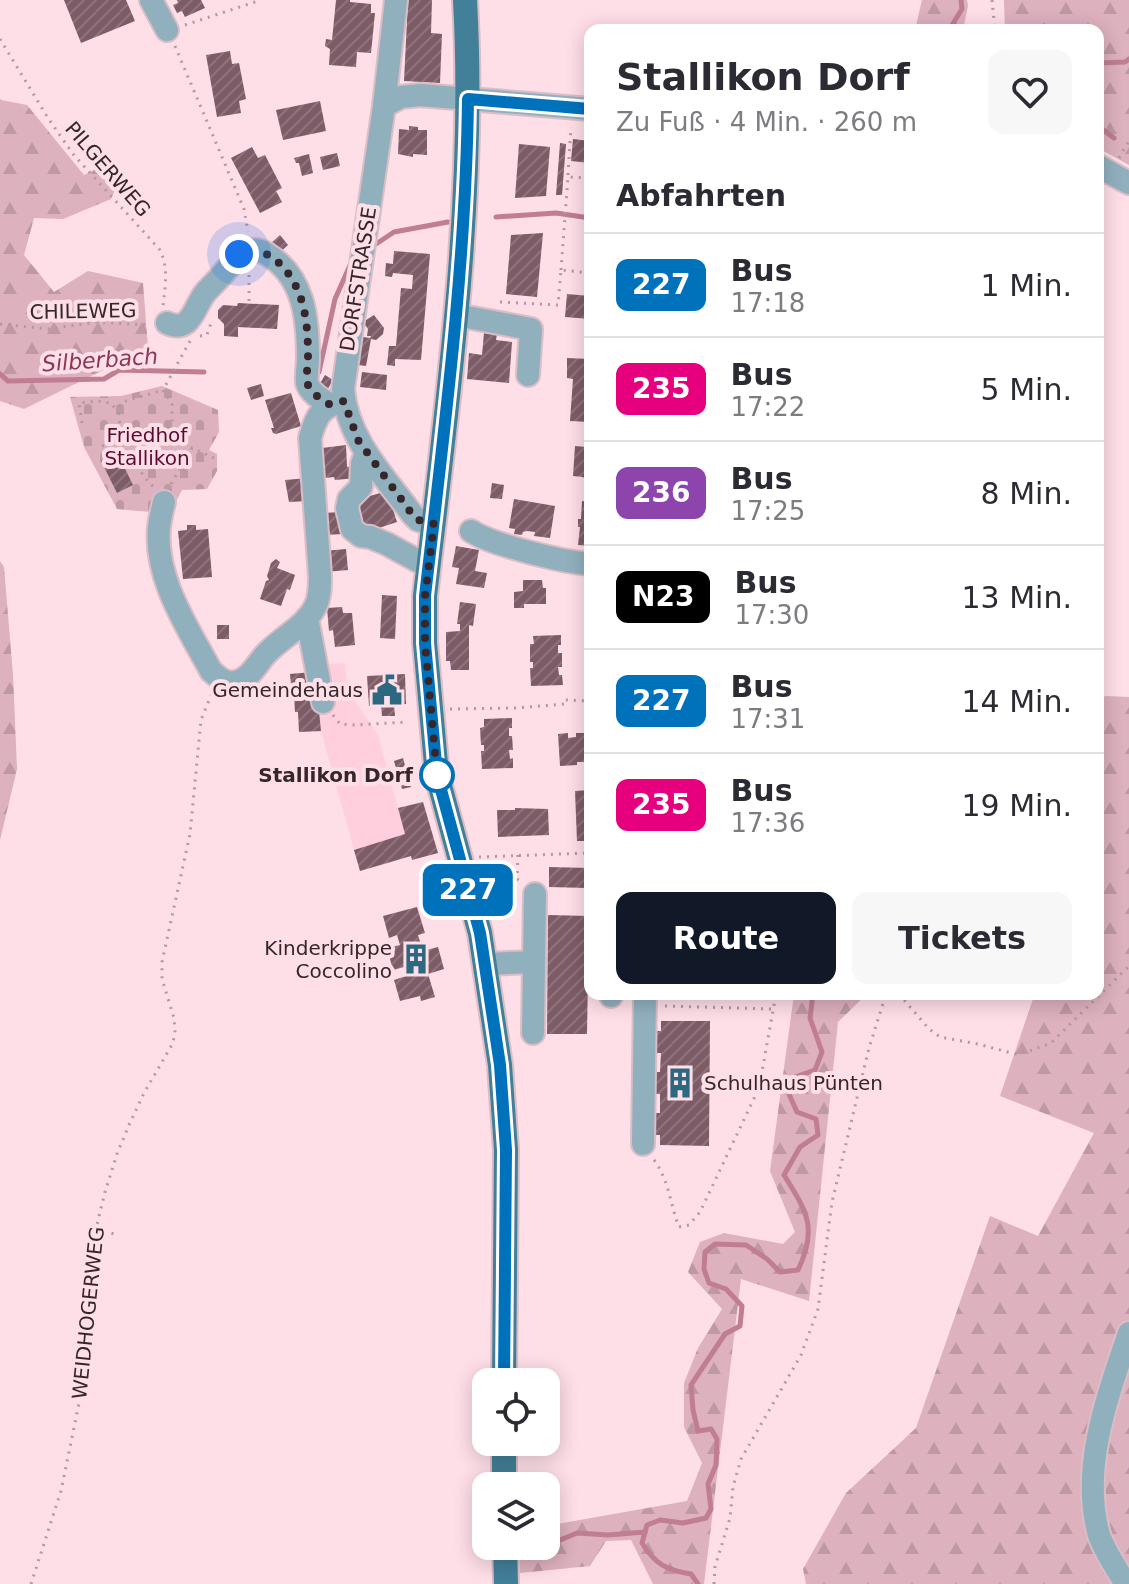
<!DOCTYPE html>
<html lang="de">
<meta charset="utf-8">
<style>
:root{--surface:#fff;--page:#f7f7f7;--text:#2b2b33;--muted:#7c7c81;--line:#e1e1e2;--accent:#111827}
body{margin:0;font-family:"DejaVu Sans",sans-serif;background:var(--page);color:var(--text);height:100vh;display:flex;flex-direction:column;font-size:30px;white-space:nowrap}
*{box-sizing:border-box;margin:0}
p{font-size:26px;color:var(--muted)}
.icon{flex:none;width:44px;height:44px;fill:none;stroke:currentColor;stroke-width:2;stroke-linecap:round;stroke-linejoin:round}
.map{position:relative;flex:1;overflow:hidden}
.side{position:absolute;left:584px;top:24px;width:520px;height:976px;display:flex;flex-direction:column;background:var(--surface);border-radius:16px;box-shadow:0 4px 20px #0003}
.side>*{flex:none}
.badge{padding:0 16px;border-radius:12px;font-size:28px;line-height:52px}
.fabs{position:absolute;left:472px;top:1368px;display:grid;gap:16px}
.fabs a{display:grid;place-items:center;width:88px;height:88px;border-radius:16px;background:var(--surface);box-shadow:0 4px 20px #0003;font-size:40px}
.you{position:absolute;width:40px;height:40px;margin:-20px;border:6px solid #fff;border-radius:50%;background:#1a73e8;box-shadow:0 0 0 12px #1a73e833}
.map>.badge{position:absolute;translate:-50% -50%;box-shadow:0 0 0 4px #fff}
h2{padding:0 32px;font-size:30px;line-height:72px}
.round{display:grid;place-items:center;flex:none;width:84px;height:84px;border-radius:16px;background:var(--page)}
.summary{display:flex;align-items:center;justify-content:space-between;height:136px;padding:0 32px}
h1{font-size:38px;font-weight:800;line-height:60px}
.primary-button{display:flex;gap:16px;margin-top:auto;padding:16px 32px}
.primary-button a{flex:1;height:92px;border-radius:16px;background:var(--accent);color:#fff;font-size:32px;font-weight:800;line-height:92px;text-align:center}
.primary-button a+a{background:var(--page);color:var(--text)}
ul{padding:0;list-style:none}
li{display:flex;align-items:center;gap:24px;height:104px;padding:0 32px;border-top:2px solid var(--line)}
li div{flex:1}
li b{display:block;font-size:30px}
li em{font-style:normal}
li .badge{min-width:88px;font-weight:700;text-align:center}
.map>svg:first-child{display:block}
.built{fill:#ffcfdd}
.forest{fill:url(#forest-firs)}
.cemetery{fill:url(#cemetery-stones)}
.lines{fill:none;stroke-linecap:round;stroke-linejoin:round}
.stream{stroke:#c07d93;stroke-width:5}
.building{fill:url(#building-hatch)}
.minor-casing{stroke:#dabdc5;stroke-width:26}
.major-casing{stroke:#dabdc5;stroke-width:28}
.path{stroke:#b298a0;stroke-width:3;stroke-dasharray:2 6;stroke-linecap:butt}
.minor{stroke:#91b0be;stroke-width:22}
.major{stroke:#427f98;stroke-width:24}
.line-casing{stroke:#fff;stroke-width:18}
.line{stroke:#0072bc;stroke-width:12}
.walk{stroke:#35262b;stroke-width:8;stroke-dasharray:0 14.4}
.stop-dot{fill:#fff;stroke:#0072bc;stroke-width:4}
.labels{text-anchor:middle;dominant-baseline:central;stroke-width:8;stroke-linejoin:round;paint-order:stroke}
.street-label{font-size:20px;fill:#35262b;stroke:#fedee7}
.park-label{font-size:20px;fill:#5c0930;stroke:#fedee7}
.poi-label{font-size:20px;fill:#35262b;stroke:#fedee7;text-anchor:end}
.stop-label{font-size:20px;font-weight:bold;fill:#35262b;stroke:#fedee7;text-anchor:end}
.water-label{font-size:22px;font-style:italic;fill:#893756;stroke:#fedee7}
</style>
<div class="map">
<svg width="1129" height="1584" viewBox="0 0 1129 1584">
<defs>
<pattern id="forest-firs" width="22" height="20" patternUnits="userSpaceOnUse" patternTransform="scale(2)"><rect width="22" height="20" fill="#ddb1be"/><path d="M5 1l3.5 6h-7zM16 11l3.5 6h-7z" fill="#be98a3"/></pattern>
<pattern id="cemetery-stones" width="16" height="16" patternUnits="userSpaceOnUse" patternTransform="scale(2)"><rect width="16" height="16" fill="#ddb1be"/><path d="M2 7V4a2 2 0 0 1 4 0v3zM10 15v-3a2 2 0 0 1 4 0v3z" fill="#be98a3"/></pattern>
<pattern id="building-hatch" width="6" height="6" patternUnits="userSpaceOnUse" patternTransform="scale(2)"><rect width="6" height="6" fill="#7e5c67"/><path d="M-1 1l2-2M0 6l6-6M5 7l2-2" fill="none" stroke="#8f747d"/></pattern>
</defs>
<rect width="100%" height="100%" fill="#fedee7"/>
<polygon class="built" points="345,663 347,690 378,735 398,808 423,802 438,853 411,856 360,871 321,731 299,732 298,713 295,712 294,694 292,694 290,674 316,672 316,665"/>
<g class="forest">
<polygon points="922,0 967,0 968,6 963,30 915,30"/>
<polygon points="1004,0 1129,0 1129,165 1098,148 1098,30 1005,30"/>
<polygon points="0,98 1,100 27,105 84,175 102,166 121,176 111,199 63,219 34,218 24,255 54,292 88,271 143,283 148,348 24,409 0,401"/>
<polygon points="0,561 4,567 13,675 17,769 0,840"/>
<polygon points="1105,696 1129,697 1129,1584 806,1584 803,1569 846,1493 916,1428 990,1216 1038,1236 1094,1133 1000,1096 1034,996 1033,994 1098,994 1098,705"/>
<polygon points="794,994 867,994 838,1022 809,1301 741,1279 704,1584 653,1584 631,1540 606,1541 590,1566 520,1573 519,1546 546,1546 546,1526 687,1501 702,1463 684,1427 684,1383 698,1348 722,1309 688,1272 700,1242 724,1233 783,1244 795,1232 770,1171"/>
</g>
<polygon class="cemetery" points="162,386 218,410 219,432 209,450 217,454 217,471 207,489 182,490 174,505 166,504 150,512 117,509 84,447 70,397 121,396"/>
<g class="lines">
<g class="stream">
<polyline points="949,30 962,9 961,0"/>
<polyline points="1098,63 1125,62 1129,59"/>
<polyline points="1098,126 1114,138"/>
<polyline points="496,217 556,213 590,218"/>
<polyline points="373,246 394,232 448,222"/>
<polyline points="319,372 335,299 351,263"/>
<polyline points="0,374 8,381 104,379 119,370 204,372"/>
<polyline points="531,1552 577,1533 608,1535 645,1532"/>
<path d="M 698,1584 L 691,1574 C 666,1570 655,1564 642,1543 L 647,1525 L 660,1520 L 683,1523 L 706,1518 L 711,1509 L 708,1484 L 716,1465 L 717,1439 L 711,1429 L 698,1431 L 693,1410 L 691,1385 L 725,1334 L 740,1326 L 742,1306 L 726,1289 L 709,1283 L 704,1269 L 705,1252 L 715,1244 L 746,1245 L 767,1259 L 780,1272 L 798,1270 C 818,1228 807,1212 784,1175 L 800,1147 L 818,1135 L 816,1119 L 797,1112 L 788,1092 L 795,1077 L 815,1070 L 822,1052 L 810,1018 L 813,994"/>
</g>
</g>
<g class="building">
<polygon points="64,0 126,0 135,21 81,43"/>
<polygon points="177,0 201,0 205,8 185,17 182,11 177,13 173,5 178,3"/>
<polygon points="336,0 350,0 350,2 371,4 371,13 375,13 371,53 357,52 356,67 329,65 330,49 325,46 326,39 332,40"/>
<polygon points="408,0 432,0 431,33 442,34 440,83 404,81"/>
<polygon points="230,51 232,64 239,63 246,99 239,101 241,113 217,117 206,55"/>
<polygon points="320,101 326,131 283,140 276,110"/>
<polygon points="409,126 418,127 418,130 427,130 427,155 413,154 413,157 398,154 399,129 409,130"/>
<polygon points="573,139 590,141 590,163 571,161"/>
<polygon points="560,143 566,144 562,195 556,195"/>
<polygon points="519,144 550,147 546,196 515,198"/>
<polygon points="252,147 258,158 265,155 282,188 276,191 282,202 260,213 231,158"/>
<polygon points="337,153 340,166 323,170 320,157"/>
<polygon points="309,154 313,173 302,176 299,163 296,163 294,158"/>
<polygon points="543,233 537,297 506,294 511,235"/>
<polygon points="280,235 288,245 278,254 270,244"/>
<polygon points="394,251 430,254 421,360 395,359 395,366 387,365 389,346 396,346 401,288 412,289 413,275 393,273 392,277 385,276 386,263 393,264"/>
<polygon points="567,294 590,296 590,319 565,317"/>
<polygon points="238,303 279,305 277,329 238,327 238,337 224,336 224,324 218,318 218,310 223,305 237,306"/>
<polygon points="374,315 384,328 383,334 376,340 371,339 366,366 351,364 356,336 370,338 371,336 367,336 368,329 363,322"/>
<polygon points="484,333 497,334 496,340 512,342 509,383 467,379 469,353 482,355"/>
<polygon points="567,358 590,359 590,422 570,421 573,379 567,378"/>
<polygon points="362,372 387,375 386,390 360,387"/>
<polygon points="325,375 333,380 326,392 318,387"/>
<polygon points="261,384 264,396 251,400 247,388"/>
<polygon points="291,393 301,426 276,434 273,433 271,428 274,428 265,400"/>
<polygon points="587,444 590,444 589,480 585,479 583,477 573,476 575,446 586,447"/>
<polygon points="346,445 347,467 356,466 357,478 335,480 334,477 325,478 326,489 318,489 314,449"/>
<polygon points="117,452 133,485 117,493 101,461"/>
<polygon points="308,478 309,501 289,502 285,480"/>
<polygon points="492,483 504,485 502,499 490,498"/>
<polygon points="387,491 397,522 364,533 353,501"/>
<polygon points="514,499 555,506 550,538 534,536 535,532 527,531 523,532 522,535 514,534 515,529 509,528"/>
<polygon points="582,501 590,502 590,546 578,545 580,527 578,527 578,519 581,519"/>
<polygon points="343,512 345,534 322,535 321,513"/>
<polygon points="187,525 196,525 196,530 208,529 212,577 183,579 178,531 187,530"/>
<polygon points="456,546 479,550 475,571 487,573 484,588 456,584 459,568 452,567"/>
<polygon points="346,549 348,570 325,572 323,551"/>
<polygon points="276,559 280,562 277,568 295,575 290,590 287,589 281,606 260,599 266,581 269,580 267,576 271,563"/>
<polygon points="523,580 542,580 543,588 546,588 546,604 524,604 524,608 514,608 514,592 523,591"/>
<polygon points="382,595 397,596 395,639 380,638"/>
<polygon points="460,602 476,604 473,626 469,625 469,670 451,670 450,661 446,661 446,632 460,631 460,624 457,624"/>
<polygon points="342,607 343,613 352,613 355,645 335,647 333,630 329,631 327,608"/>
<rect x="217" y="625" width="12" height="14"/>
<polygon points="561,635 561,645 558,645 558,653 562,653 562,667 558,667 559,675 562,675 563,685 531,686 530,668 533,668 533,662 530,662 530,644 534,644 533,636"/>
<polygon points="312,672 314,711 319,711 321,731 299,732 298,712 295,712 294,694 292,694 290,674"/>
<polygon points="405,674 406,704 394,705 395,716 382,716 381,705 369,706 367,676"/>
<polygon points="512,718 512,728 509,728 509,736 512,736 513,750 509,750 510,759 513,758 513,768 482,769 481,751 484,751 484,745 481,745 480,728 484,727 484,719"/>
<polygon points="568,733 568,738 576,737 576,733 590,733 590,765 584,765 584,762 577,762 577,765 560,766 558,734"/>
<polygon points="403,758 411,787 402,789 394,761"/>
<polygon points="590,790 590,841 577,841 575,791"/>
<polygon points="423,802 438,853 412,860 411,856 360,871 354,850 405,834 398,808"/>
<polygon points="515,808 548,809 549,835 498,837 497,810 515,810"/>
<polygon points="549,867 589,868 588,888 549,887"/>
<polygon points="417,907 425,933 418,935 423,951 438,947 444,969 428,974 435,997 421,1001 420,996 400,1001 394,980 406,976 404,967 393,970 387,948 400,945 397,935 389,938 383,916"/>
<polygon points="548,915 589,916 587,1034 547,1034"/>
<polygon points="661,1021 710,1021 709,1146 660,1145 660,1135 650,1135 650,1113 660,1113 660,1094 650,1094 651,1072 660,1072 661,1053 651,1053 651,1031 661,1031"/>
</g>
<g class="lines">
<g class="minor-casing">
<g id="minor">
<polyline points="151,0 167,30"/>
<path d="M 396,0 L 384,106 L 343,389 C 347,439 384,476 412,514 L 418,520 L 434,524"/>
<polyline points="384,106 401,97 420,95 590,109"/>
<polyline points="1098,166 1129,183"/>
<polyline points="456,315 531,329 528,375"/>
<path d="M 167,323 C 191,334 194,307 205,293 C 212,285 220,278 226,270 C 238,257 248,243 267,254 C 304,277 308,318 308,358 C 308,366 306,376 307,383 C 310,393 321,399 329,404"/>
<polyline points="366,453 362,464 361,487 349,499 347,508 352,529 361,536 370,537 387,544 418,561 429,561"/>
<path d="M 164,502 C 162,510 160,519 159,527 C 154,578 188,628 211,671 C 220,679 227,685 239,681 C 251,677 257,664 265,655 C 280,638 305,627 315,607 C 320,598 320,586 320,576 L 310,438 C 316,416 321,406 344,401"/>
<path d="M 471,531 C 492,545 563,562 590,564"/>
<polyline points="307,618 323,702"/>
<polyline points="485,964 534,962"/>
<polyline points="611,994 611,996"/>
<polyline points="533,1033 535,894"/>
<polyline points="643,1144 645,994"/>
<path d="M 1126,1584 C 1116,1568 1105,1552 1099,1535 C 1080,1468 1108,1395 1129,1333"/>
</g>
</g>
<g class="major-casing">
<g id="major">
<path d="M 465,0 C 476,199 448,399 425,596 L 425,643 L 437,775 L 480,933 L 500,1065 L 506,1150 L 504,1382"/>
<polyline points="504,1442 504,1486"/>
<polyline points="505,1546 506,1584"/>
</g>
</g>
<g class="path">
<polyline points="992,0 995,30"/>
<polyline points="185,25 261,0"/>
<path d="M 0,39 L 48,118 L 73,154 L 160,250 C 169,269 165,286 163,307"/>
<polyline points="175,46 244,209 248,232"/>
<polyline points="1119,158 1129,141"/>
<polyline points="568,175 571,127"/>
<polyline points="561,270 568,177 590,178"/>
<polyline points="249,275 249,302"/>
<polyline points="500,302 558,305 561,270 590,273"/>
<polyline points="0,324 48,329 97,322 149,325"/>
<polyline points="200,336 207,335 211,323"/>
<polyline points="190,341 163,390 172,404 172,438 192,448"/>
<polyline points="82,423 79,403 97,401 111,403 119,414"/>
<polyline points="102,446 123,439 172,438"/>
<polyline points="171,484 192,448 214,458"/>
<path d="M 153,486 C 139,476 111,421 121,405 C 122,403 124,402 126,401 L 163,390"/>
<polyline points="450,709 516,708 565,704 565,700 590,701"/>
<polyline points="333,715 340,724 355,725 408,722"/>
<polyline points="518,855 517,879 520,881"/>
<polyline points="479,857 590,853"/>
<polyline points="899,994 929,1029 940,1037 978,1044 1015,1054 1030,1051 1051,1043 1129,966"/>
<polyline points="665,1006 773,1009"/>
<path d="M 654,1160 C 669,1180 670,1204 679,1227 L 689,1225 L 700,1212 L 759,1088 L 776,994"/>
<polyline points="96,1229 118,1235"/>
<polyline points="31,1584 61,1491 86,1369 91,1309 92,1256 96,1229 105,1192 117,1154 129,1125 144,1093 173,1043 175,1031 174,1018 162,979 162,962 190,834 201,720 212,693"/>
<polyline points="714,1584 715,1567 730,1518 733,1487 741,1459 801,1355 818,1309 832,1202 869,1048 886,994"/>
</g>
<use href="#minor" class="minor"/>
<use href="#major" class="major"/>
</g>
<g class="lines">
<g class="line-casing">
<path id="line" d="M 504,1382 L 506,1150 L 500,1065 L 480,933 L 437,775 L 425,643 L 425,596 C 444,431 466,265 468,99 L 590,109"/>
</g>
<use href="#line" class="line"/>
<path class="walk" d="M 239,254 C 256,249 266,251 279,263 C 305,288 308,323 308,357 C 308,365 306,375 307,382 C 310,393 321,399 329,404 L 344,401 L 358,440 L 412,514 L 418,520 L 434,524 L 425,596 L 425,643 L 437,775"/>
</g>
<defs>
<g id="civic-bare" transform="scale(2.4)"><path d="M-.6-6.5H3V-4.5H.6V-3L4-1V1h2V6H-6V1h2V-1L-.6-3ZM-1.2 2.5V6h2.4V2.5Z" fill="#2c6880" stroke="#fedee7" stroke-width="2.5" paint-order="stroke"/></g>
<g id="building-bare" transform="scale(2.4)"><path d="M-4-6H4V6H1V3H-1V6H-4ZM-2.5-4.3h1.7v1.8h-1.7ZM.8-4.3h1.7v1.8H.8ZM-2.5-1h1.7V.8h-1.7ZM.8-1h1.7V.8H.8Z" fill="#2c6880" stroke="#fedee7" stroke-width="2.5" paint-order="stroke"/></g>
</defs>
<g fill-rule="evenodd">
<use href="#civic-bare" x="387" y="690"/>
<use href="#building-bare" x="416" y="959"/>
<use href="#building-bare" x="680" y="1083"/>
</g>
<circle class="stop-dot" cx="437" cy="775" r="16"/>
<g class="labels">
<g class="street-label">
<text transform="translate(108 169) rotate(49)">PILGERWEG</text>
<text transform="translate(358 279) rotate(-81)">DORFSTRASSE</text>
<text transform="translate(83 311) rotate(-1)">CHILEWEG</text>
<text transform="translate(88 1313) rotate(-84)">WEIDHOGERWEG</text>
</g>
<g class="park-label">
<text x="147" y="435">Friedhof<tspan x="147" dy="23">Stallikon</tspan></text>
</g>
<g class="poi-label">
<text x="363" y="690">Gemeindehaus</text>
<text x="392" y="948">Kinderkrippe<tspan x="392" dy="23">Coccolino</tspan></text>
<text x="704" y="1083" text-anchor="start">Schulhaus Pünten</text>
</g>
<g class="stop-label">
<text x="413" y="775">Stallikon Dorf</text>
</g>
<g class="water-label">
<text transform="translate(100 360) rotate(-4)">Silberbach</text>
</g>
</g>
</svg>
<div class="fabs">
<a><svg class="icon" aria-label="locate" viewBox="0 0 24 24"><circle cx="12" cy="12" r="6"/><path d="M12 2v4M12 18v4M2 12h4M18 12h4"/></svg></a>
<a><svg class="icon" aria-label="layers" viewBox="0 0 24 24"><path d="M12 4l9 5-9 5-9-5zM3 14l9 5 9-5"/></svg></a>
</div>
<div class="you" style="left:239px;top:254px"></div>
<b class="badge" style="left:468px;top:890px;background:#0072bc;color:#fff">227</b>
<section class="side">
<div class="summary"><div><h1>Stallikon Dorf</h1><p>Zu Fuß · 4 Min. · 260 m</p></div><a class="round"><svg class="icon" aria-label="heart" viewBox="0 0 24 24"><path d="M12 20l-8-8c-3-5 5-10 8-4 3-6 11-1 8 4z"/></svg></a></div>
<h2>Abfahrten</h2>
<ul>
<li><span class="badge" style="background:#0072bc;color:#fff">227</span><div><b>Bus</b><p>17:18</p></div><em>1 Min.</em></li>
<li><span class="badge" style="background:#e6007e;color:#fff">235</span><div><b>Bus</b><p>17:22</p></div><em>5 Min.</em></li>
<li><span class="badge" style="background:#8e44ad;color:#fff">236</span><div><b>Bus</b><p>17:25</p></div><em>8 Min.</em></li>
<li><span class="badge" style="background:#000;color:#fff">N23</span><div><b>Bus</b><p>17:30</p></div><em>13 Min.</em></li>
<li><span class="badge" style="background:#0072bc;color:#fff">227</span><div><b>Bus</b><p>17:31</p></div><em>14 Min.</em></li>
<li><span class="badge" style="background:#e6007e;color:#fff">235</span><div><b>Bus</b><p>17:36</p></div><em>19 Min.</em></li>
</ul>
<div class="primary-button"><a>Route</a><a>Tickets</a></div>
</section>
</div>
